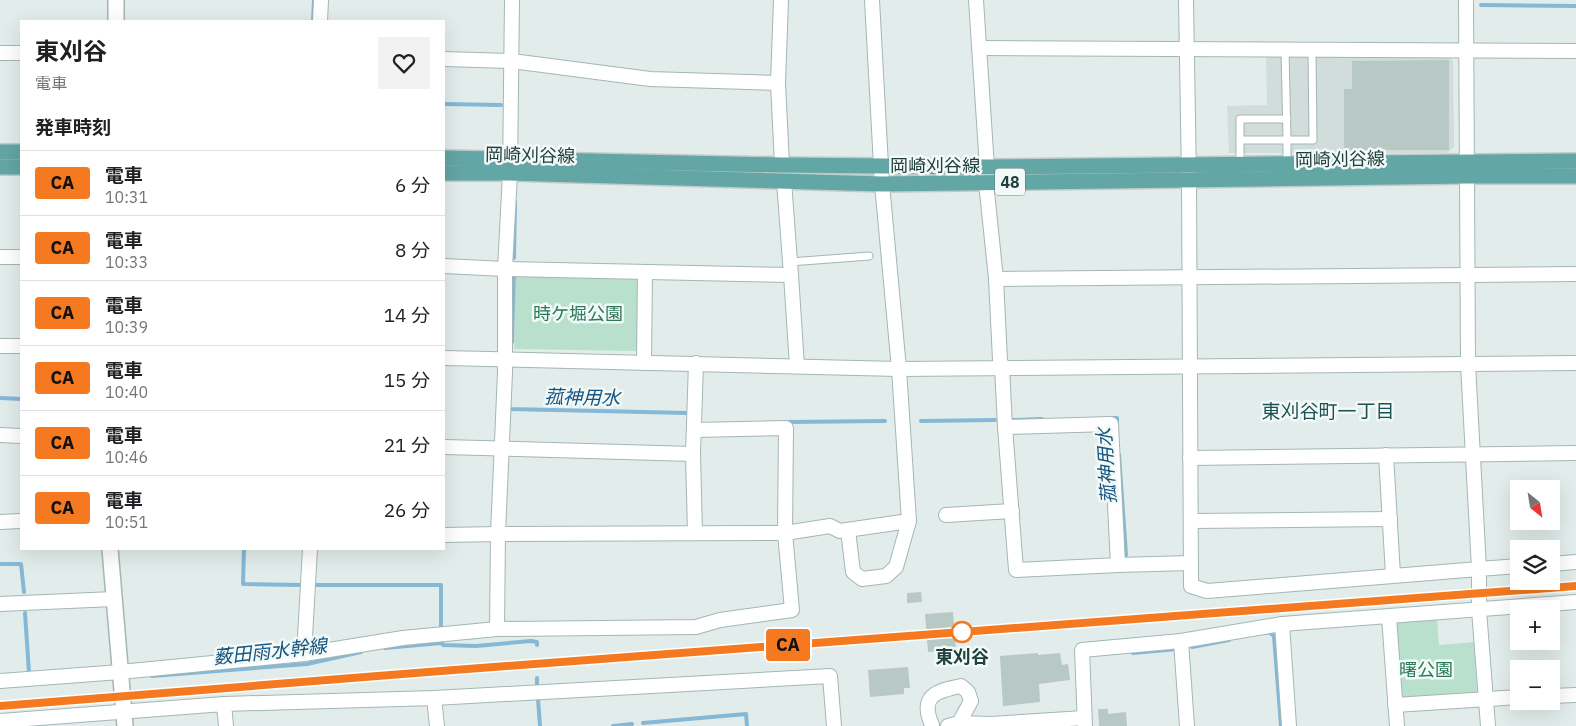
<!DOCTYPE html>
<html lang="ja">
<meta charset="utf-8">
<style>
:root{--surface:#fff;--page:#f2f2f2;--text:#202124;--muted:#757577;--line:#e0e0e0}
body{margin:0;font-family:"IBM Plex Sans","Noto Sans JP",sans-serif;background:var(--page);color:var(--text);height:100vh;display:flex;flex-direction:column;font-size:19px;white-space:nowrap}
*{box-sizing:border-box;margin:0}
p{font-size:16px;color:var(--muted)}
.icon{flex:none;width:28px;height:28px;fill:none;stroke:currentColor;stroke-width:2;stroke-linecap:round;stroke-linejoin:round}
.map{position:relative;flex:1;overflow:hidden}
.drawer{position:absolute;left:20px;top:20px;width:425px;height:530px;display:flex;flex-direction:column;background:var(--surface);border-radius:0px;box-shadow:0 5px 20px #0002}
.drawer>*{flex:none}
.badge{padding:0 10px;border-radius:4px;font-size:18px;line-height:32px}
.needle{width:32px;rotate:150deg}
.buttons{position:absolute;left:1510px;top:480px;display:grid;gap:10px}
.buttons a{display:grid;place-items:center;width:50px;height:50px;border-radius:0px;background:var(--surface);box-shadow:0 5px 20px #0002;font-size:25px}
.map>.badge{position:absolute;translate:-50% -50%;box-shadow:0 0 0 2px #fff}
h2{padding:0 15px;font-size:19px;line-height:45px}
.round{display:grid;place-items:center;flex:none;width:52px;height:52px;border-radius:0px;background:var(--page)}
.overview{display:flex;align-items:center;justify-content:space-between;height:85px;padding:0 15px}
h1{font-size:24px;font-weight:700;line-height:38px}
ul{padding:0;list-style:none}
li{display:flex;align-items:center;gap:15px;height:65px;padding:0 15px;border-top:1px solid var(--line)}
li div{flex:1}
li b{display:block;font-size:19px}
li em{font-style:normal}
li .badge{min-width:55px;font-weight:700;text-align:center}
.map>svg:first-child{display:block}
.built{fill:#d0ddda}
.green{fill:#b9e0cd}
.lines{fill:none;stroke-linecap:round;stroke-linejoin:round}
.stream{stroke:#85b7d7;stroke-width:4}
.building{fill:#b7c8c5}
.service-casing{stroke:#a4b6b4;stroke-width:9}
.minor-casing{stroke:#a4b6b4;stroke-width:16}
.tertiary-casing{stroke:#a4b6b4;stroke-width:18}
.primary-casing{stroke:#c1cac9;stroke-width:18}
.service{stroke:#fff;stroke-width:7}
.minor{stroke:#fff;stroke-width:14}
.tertiary{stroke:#fff;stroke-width:15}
.primary{stroke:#62a6a5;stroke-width:15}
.rail-casing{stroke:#5b7b7a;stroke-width:5.5}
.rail{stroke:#f2f9f7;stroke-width:4;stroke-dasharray:11;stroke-linecap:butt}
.line-casing{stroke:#fff;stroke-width:11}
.line{stroke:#f47921;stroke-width:8}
.stop-dot{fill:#fff;stroke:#f47921;stroke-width:2.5}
.labels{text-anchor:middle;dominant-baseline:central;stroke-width:5;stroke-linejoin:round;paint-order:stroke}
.shield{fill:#f2f9f7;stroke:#5f7876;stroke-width:1}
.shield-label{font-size:16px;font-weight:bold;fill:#20403e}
.street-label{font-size:18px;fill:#20403e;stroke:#f2f9f7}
.park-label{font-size:18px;fill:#277a5a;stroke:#f2f9f7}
.stop-label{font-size:18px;font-weight:bold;fill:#20403e;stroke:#f2f9f7}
.water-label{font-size:19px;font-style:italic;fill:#155581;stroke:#f2f9f7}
.neighbourhood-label{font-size:19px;fill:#1a5353;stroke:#f2f9f7}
</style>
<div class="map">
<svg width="1576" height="726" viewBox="0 0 1576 726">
<rect width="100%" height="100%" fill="#e2edeb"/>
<polygon class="built" points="1266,56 1449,56 1453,61 1454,147 1447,153 1229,153 1227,106 1267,105"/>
<g class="green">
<polygon points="516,274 638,275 640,348 635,351 514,349"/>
<polygon points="1437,618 1439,645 1474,642 1477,692 1401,699 1395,622"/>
</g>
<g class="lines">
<g class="stream">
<polyline points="1481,5 1576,6"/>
<polyline points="313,21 314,0"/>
<polyline points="444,104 501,105"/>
<polyline points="514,258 515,202"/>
<polyline points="512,342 514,274"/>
<polyline points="0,398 21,399"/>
<polyline points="509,406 509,409 688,413"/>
<polyline points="1109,418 1117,418 1117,426"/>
<polyline points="1014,420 1042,419"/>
<polyline points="921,421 995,420"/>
<polyline points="786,422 885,421"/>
<polyline points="1119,455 1126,555"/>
<polyline points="244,549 243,584 302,585"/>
<polyline points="0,564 21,564 24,592"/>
<polyline points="314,585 441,585 441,630"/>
<polyline points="25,613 29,673"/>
<polyline points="1265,633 1269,632 1274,636 1281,726"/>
<polyline points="441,641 443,645 476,646 531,641 537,642 537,645"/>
<polyline points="1192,647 1229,640"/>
<polyline points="385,648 441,643"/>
<polyline points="1133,653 1177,649"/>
<polyline points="152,676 307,664 361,652"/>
<polyline points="537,678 537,689"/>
<polyline points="538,699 540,726"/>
<polyline points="643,723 746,714 747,726"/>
<polyline points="613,726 632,724"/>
</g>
</g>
<g class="building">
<polygon points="1449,60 1449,150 1344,150 1344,89 1352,89 1352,61"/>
<polygon points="921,592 922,602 907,603 907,593"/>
<polygon points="953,612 956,650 928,652 925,614"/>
<polygon points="1038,653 1038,655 1060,653 1062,665 1068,664 1070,680 1039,684 1040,702 1003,706 1000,656"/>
<polygon points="908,667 910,688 904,688 904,694 870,697 868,670"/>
<polygon points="1098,709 1108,709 1108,714 1126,712 1127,726 1099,726"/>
</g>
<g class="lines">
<g class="service-casing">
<g id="service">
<polyline points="1240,140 1240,119 1287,119"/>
<polyline points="1287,164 1287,140 1313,140 1312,51"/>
<polyline points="1240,165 1240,140 1287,140 1285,50"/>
<polyline points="790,262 869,256"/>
</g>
</g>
<g class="minor-casing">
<g id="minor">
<polyline points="512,0 510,173 505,269 505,372 498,534 785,533 830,526 840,531 909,521"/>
<polyline points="781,0 778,83 782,165"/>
<polyline points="976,0 988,183 987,192 996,279"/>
<polyline points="1186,0 1189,179 1191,586 1207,591 1479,569 1468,364 1466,0"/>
<polyline points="320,21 321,0"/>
<polyline points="981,48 1576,51"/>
<polyline points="0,53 21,53"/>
<polyline points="444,59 512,61 650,79 778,83"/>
<polyline points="0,257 21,257"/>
<polyline points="444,266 505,269 791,275 784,181"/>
<polyline points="791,275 797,366"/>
<polyline points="0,346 21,346"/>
<polyline points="444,358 899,369 1576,363"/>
<polyline points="644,363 645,272"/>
<polyline points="1005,427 1111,424 1118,565 1016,570 1005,427 1002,367 1000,360 996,279 1576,274"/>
<polyline points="0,435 21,436"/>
<polyline points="444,447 693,454"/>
<polyline points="1386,455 1393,575"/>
<polyline points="1190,458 1576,453"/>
<polyline points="946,515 1012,511"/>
<polyline points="1191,521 1390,519"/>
<polyline points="0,522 21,521"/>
<polyline points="848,530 853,572 862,579 886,576 896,567 909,521 899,369 882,184 872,0"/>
<polyline points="695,533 693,454 696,363"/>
<polyline points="444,535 498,534 497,629"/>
<polyline points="1551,564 1576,562"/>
<polyline points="1118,565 1191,563"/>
<polyline points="0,604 114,599"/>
<polyline points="1389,617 1397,726"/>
<polyline points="1282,624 1289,726"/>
<polyline points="1181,641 1187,726"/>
<polyline points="304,654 310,549"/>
<polyline points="0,681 120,672 304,654 403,638 497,629 696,627 720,620 792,610 785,533 786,428 694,430"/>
<polyline points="1551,696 1576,695"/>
<polyline points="434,698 437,726"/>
<polyline points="224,704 434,698 830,676 834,726"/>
<polyline points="1395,705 1519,697"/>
<polyline points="0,721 224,704 226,726"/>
<path d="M 932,725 C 919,696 936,691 961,686 L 968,692 L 971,701 L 959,723"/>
<polyline points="948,726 959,723 991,724 1084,718"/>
<polyline points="1085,726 1082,650 1181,641 1282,624 1576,602"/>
<polyline points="1488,726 1479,610 1479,569 1519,566"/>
</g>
</g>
<g class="tertiary-casing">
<g id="tertiary">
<polyline points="116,21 116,0"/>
<polyline points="110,549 125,726"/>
</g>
</g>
<g class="primary-casing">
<g id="primary">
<polyline points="0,152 21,152"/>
<polyline points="444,158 782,165 987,167 1576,161"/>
<polyline points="0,167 21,167"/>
<polyline points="444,173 510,173 882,184 1466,176 1576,176"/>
</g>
</g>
<use href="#service" class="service"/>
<use href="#minor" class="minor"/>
<use href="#tertiary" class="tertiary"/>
<use href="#primary" class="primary"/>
<g class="rail-casing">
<polyline id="rail" points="0,706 441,671 1576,586"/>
</g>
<use href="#rail" class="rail"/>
</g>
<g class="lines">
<g class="line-casing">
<polyline id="line" points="0,706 441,671 1576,586"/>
</g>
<use href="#line" class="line"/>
</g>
<circle class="stop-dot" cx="962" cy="632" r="10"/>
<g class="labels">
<rect class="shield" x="995" y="168.5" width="30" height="27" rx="4"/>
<g class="shield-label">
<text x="1010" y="182">48</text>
</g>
<g class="street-label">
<text transform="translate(530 155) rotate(1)">岡崎刈谷線</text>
<text transform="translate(1340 159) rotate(-1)">岡崎刈谷線</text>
<text x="935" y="165">岡崎刈谷線</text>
</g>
<g class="park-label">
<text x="578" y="313">時ケ堀公園</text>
<text x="1426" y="669">曙公園</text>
</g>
<g class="stop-label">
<text x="962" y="656">東刈谷</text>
</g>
<g class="water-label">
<text transform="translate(582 397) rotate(1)">菰神用水</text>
<text transform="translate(1106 466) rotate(-94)">菰神用水</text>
<text transform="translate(270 651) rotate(-6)">薮田雨水幹線</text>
</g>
<g class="neighbourhood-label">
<text x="1328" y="411">東刈谷町一丁目</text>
</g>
</g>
</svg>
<div class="buttons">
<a><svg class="needle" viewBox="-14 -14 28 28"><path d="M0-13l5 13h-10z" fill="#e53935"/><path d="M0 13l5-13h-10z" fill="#757577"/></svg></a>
<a><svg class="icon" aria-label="layers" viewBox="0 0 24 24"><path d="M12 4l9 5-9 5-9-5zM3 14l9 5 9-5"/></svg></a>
<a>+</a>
<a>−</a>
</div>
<b class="badge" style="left:788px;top:645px;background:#f47921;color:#111">CA</b>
<section class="drawer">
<div class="overview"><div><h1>東刈谷</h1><p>電車</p></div><a class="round"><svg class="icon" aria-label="heart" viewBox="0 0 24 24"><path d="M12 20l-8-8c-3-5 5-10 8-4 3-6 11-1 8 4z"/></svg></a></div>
<h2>発車時刻</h2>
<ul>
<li><span class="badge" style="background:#f47921;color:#111">CA</span><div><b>電車</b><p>10:31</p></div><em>6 分</em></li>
<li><span class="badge" style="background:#f47921;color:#111">CA</span><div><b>電車</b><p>10:33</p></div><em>8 分</em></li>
<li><span class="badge" style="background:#f47921;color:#111">CA</span><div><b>電車</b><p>10:39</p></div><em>14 分</em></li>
<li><span class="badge" style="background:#f47921;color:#111">CA</span><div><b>電車</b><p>10:40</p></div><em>15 分</em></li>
<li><span class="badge" style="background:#f47921;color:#111">CA</span><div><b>電車</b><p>10:46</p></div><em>21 分</em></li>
<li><span class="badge" style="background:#f47921;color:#111">CA</span><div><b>電車</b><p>10:51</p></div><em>26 分</em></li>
</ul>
</section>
</div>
